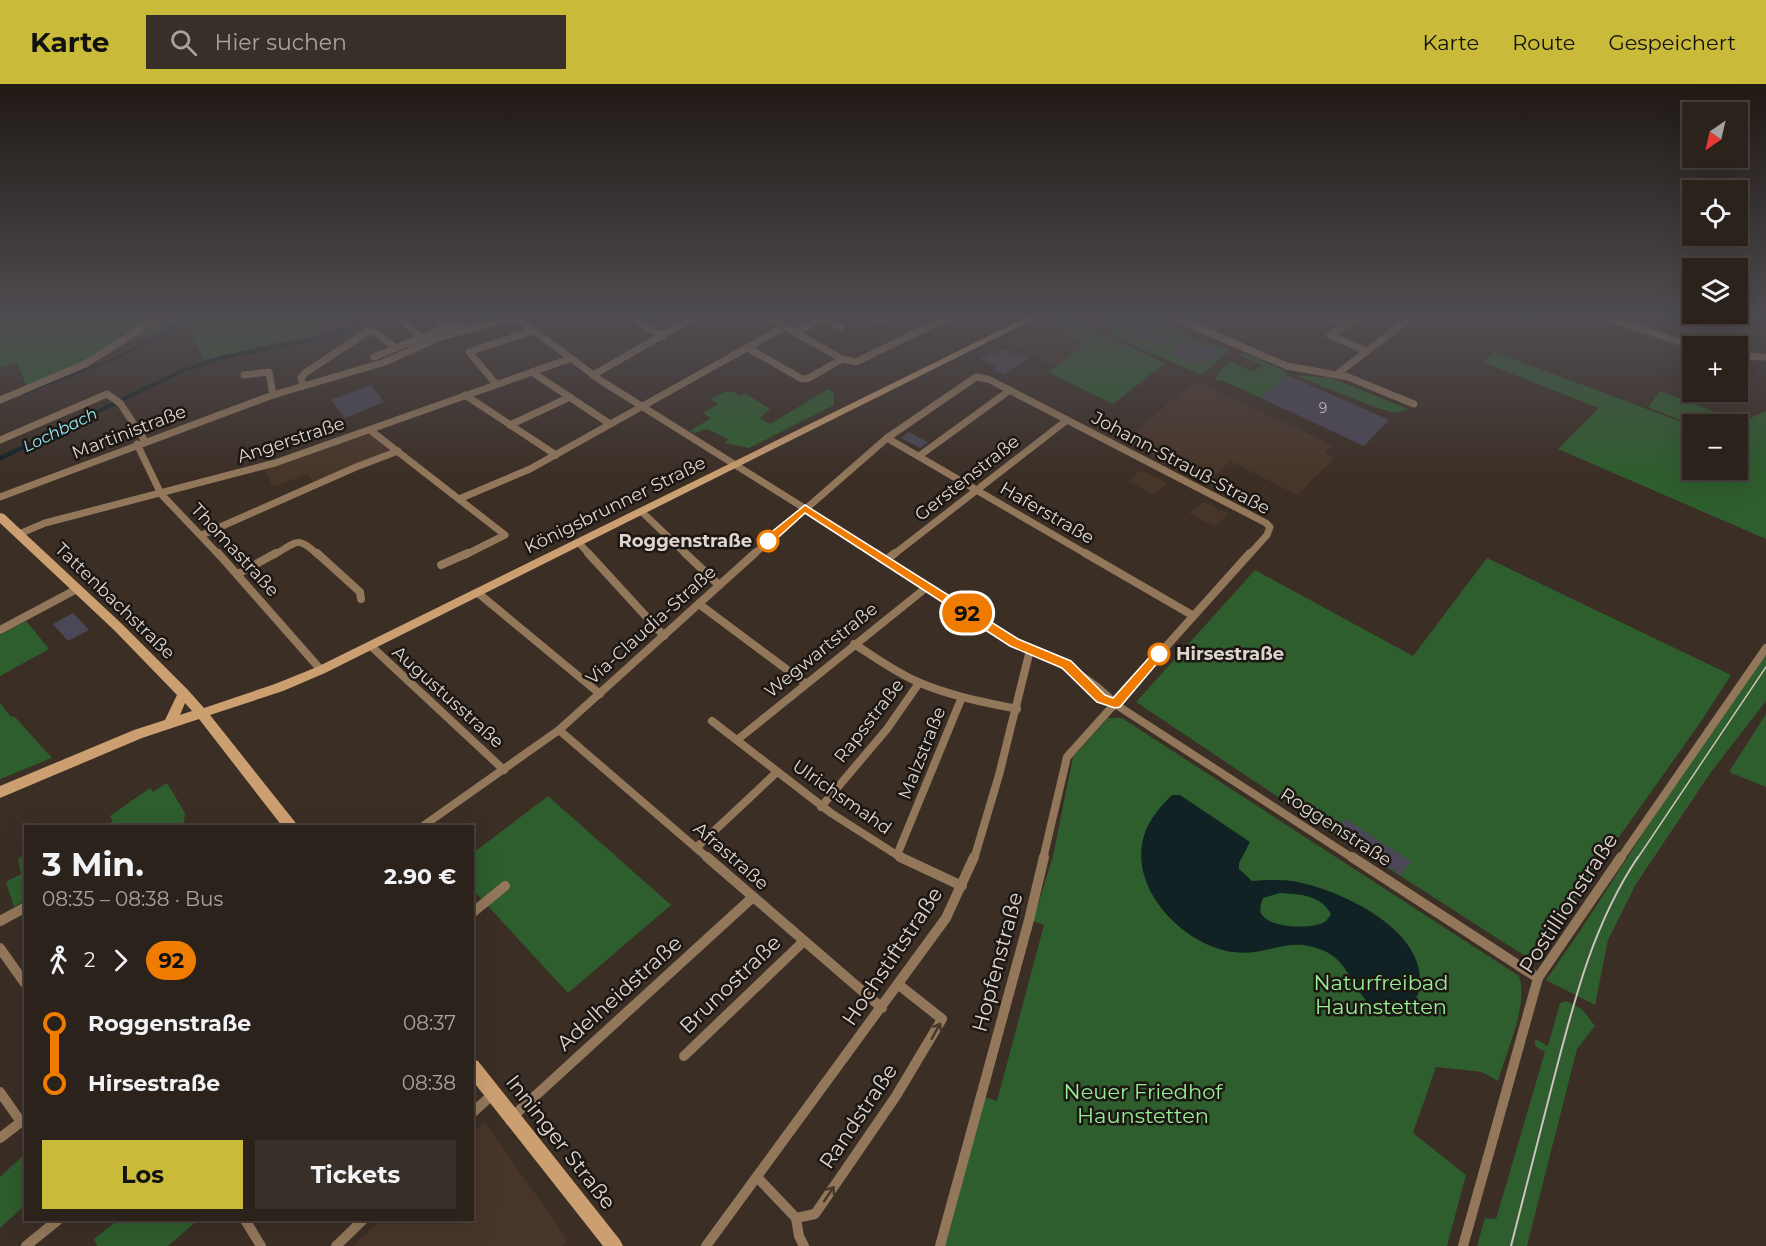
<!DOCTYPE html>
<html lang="de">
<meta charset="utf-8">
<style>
:root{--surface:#2c221c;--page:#382f29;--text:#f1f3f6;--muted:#a6a4a3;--line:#483f3b;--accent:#caba3a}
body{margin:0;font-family:Montserrat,sans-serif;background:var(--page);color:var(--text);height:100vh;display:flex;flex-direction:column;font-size:22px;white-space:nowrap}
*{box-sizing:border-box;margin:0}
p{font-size:20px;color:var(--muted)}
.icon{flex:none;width:33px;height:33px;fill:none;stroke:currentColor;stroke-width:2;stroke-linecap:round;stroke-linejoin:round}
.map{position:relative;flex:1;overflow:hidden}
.drawer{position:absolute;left:24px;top:741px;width:450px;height:396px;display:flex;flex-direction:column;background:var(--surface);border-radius:0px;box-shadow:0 6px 24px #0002,0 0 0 2px var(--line)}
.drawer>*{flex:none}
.badge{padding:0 12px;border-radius:20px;font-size:21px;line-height:39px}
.needle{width:39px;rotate:214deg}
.tools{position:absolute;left:1682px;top:18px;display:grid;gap:12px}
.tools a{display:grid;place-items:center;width:66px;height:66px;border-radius:0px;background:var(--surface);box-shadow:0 6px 24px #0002,0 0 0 2px var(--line);font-size:30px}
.map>.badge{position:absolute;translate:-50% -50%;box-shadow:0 0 0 3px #fff}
.legs{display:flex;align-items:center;gap:9px;height:66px;padding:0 18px;font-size:20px}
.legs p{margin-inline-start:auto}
.overview{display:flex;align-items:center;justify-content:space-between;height:102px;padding:0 18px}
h1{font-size:33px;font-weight:700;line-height:45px}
.primary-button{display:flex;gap:12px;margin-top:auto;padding:12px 18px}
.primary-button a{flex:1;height:69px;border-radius:0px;background:var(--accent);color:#111;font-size:24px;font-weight:700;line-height:69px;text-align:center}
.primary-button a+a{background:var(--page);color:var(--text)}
ul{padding:0 18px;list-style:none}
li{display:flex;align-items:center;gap:21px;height:60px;font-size:22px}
li i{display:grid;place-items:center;width:9px;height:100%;margin:0 8px;background:currentColor}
li i::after{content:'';width:15px;height:15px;margin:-8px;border:4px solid;border-radius:50%;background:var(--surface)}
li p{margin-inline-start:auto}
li:first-child i{background:linear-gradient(#0000 50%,currentColor 0)}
li:last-child i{background:linear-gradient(currentColor 50%,#0000 0)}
header{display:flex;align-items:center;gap:36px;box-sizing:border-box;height:84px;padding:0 30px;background:var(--accent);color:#111}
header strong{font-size:28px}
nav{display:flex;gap:33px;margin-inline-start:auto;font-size:21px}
.search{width:420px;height:54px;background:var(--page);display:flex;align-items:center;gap:15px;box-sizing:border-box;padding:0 21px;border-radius:0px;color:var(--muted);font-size:22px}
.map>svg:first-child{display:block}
.built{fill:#483529}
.green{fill:#2e5d2e}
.water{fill:#102224;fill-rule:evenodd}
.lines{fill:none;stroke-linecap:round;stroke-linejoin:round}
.stream{stroke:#102224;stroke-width:2}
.canal{fill:#102224;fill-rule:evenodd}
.building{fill:#4a4756}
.street-far2{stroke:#93775b;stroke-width:7}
.street-far1{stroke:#93775b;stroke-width:8}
.street{stroke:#93775b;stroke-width:10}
.secondary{fill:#cc9f71;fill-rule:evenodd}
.tram-far1{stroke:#cbc3bc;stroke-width:1.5}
.tram{stroke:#cbc3bc;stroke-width:2}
.oneway{stroke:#46392c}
.line-1{fill:#ef7c00;stroke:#fff;stroke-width:1.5}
.stop-1-dot{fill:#fff;stroke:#ef7c00;stroke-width:3}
.labels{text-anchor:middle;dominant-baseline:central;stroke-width:5;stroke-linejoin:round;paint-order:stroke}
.far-number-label{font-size:14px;fill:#b8b2b1}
.far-water-label{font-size:16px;font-style:italic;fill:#91edf8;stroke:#1d1713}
.street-label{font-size:18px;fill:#ddd5cf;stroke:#1d1713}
.stop-label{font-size:18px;font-weight:bold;fill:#ddd5cf;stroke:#1d1713;text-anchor:end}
.near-street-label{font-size:21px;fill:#ddd5cf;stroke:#1d1713}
.near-park-label{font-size:21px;fill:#96ef95;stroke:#1d1713}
</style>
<header>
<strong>Karte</strong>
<div class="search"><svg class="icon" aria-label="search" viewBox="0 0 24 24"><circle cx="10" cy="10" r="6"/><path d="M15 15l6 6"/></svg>Hier suchen</div>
<nav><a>Karte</a><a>Route</a><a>Gespeichert</a></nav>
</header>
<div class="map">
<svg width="1766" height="1162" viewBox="0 0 1766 1162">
<rect width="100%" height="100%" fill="#3b2e25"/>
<g class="built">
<polygon points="1058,231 1099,250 1055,283 1005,257"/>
<polygon points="1195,297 1333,361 1325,369 1335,374 1297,411 1230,377 1207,400 1124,357"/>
<polygon points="364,351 372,351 389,364 387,368 314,399 308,390 273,403 265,386"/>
<polygon points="1141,386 1164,397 1167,399 1154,411 1128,397"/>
<polygon points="1204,418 1228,430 1215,443 1189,429"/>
<polygon points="484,1038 568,1156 562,1162 353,1162 381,1136 472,1136 473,1049"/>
</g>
<g class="green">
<polygon points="0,231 350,231 316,243 321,251 280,258 204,276 184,237 157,253 128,251 85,280 28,305 17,279 0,284"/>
<polygon points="1066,234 1165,279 1113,320 1048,288 1085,261 1061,248 1066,246 1070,250 1075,249 1063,240"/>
<polygon points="1113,234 1157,235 1187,247 1185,251 1212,262 1215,260 1230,266 1201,291 1109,250"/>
<polygon points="1495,268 1692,342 1692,386 1737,386 1737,346 1746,336 1766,327 1766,455 1558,365 1599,324 1482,278"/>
<polygon points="1242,269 1284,286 1287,291 1261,314 1221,296 1216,297 1218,289 1230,277 1254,288 1262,281 1238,271"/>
<polygon points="1294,291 1331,294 1408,325 1396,329 1377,324"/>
<path d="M 828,305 L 834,309 L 834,321 L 749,364 L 725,359 L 728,355 L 707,345 L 694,349 L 690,347 L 711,334 L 703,329 L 718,320 L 711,315 C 721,309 730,303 741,312 L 745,309 L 770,325 L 760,334 L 770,340 Z"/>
<polygon points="1660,307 1724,331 1718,340 1692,341 1648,323"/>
<polygon points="1487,474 1731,591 1700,639 1536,870 1532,868 1525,872 1299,727 1136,618 1255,486 1413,572"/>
<polygon points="26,537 49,565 0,592 0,551"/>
<polygon points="1766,571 1766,617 1711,688 1636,800 1608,856 1595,921 1546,896 1580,847 1660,723"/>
<polygon points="0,619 10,632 15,633 52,674 0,695"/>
<polygon points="1766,630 1766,703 1729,688"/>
<path d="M 1108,634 L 1122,634 L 1519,892 C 1529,919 1506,969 1498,997 L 1482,988 L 1436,983 L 1413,1049 L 1466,1091 L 1447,1162 L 940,1162 L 982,1012 L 997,1017 L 1044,841 L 1033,837 L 1053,772 L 1073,673 Z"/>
<polygon points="167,699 185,729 184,738 179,742 105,742 113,737 110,732 150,704 153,708"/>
<polygon points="548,712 671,821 568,909 473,806 473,769"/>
<polygon points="25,770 25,816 14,823 6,798 21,790 18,775"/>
<polygon points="1566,917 1582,925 1595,942 1577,965 1527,1162 1477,1162 1485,1134 1496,1135 1545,968 1535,962 1535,955 1548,962 1560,919"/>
<polygon points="25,1070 25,1121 0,1144 0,1093"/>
<polygon points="118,1136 198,1136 168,1162 97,1162 94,1155"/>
</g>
<path class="water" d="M 1172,711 L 1180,711 L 1250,758 L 1239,779 L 1239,785 L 1252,797 C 1269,796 1286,795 1302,799 C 1346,809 1425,847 1420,901 C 1419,912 1413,922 1404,928 C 1376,948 1356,899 1343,882 C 1338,875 1330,869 1322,866 C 1287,851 1267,873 1233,868 C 1183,861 1128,804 1144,752 C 1148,736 1161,722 1172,711 ZM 1280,809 C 1299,810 1321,811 1331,830 C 1330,832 1327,836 1326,837 C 1314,846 1272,844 1263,832 C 1258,827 1261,820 1263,814 Z"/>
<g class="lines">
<polyline class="stream" points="23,310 116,274 195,231"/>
<polygon class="canal" points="359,241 362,243 361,244 324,255 226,275 186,287 0,377 0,372 182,285 225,271 323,251"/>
</g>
<g class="building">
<polygon points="1144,239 1148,249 1166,249 1171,259 1152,259 1150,256 1140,256 1138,250 1131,250 1127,240"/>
<polygon points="1186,255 1207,264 1209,263 1221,268 1206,280 1200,277 1196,281 1169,269"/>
<polygon points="1003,265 1015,271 1019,268 1029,273 1004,291 993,286 997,283 980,275 990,268 995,271"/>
<polygon points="1287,291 1389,336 1364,362 1261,314"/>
<polygon points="371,301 384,318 345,334 331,316"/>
<polygon points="909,348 916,352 928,358 920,364 901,354"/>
<polygon points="73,529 89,546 68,557 53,540"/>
<polygon points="1345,735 1411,777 1401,791 1336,748"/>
</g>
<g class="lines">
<g class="street-far2">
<polyline points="435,231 444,244"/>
<polyline points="631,231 641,240 663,252"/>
<polyline points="764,231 842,275"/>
<polyline points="863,231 877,237 892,231"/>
<polyline points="1168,231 1287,282 1348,293 1414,320"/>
<polyline points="1322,231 1346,241 1330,251 1366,267"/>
<polyline points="1598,231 1693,262"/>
<polyline points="516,233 600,296 879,471"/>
<polyline points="822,234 841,243"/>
<polyline points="402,236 420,253"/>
<polyline points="1346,241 1361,231"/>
<polyline points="796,249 822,234 817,231"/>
<polyline points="748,264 802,295 809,294 842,275 856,278 953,231"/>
<polyline points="1737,272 1766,273"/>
<polyline points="374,273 444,244 463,243"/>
<polyline points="532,288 610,340"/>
<polyline points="1337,290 1414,231"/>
<polyline points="244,291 269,288 273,311"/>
<polyline points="593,291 698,231"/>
<polyline points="496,300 469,268 532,247"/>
<polyline points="303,302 301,294 305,289 367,248 373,247 396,264"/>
<polyline points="465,311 556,371"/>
<polyline points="0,316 85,280 163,231"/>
<polyline points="510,341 570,313"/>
<polyline points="370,346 505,451 465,471"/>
<polyline points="887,354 1088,471"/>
<polyline points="0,356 107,310 120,319 145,357"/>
<polyline points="137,360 161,410 219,471"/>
<polyline points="919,372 1010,306"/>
<polyline points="0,413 273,311 385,278 440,253 521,231"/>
<polyline points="459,415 530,385 784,243"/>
<polyline points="642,428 687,471"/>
<polyline points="19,450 45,439 275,379 569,275"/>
<polyline points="202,451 356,383 398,367"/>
<polyline points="579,459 590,471"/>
<path d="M 274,471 C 297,458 297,451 318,471"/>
<polyline points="753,471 887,354 976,293 988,295 1266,439 1270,443 1267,451 1249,471"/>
<polyline points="893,471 1067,336"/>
</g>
<g class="street-far1">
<polyline points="218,469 321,586"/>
<polyline points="317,469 360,508 361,515"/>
<polyline points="588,469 664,552"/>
<polyline points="685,469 719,501"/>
<path d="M 876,469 C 916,495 955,523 995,546 C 1037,571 1082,583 1115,620"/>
<polyline points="1085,469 1192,531"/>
<polyline points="886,476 895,469"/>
<polyline points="441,481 468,469"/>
<polyline points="238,490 276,469"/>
<polyline points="478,509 600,610"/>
<polyline points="699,520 805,599"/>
<polyline points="0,546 77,505"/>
<path d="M 854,560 C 875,573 895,588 918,598 C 950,612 984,618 1017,625"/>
<polyline points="372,563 504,686"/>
<polyline points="1083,595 1101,614 1115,620 1354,775"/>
<polyline points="712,637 831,729 903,775"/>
<polyline points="559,646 709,775"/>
<polyline points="737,656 927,503"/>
<polyline points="821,723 887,645 919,599"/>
<polyline points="423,742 559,646 755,469"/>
<polyline points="696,764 777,688"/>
<polyline points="897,771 962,613"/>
<polyline points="974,775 999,691 1030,566"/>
<polyline points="1043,775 1067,673 1250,469"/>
<polyline points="1620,775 1766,564"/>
</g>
<g class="street">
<polyline points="707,773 882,924"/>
<polyline points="900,773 962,802"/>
<polyline points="1352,773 1538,894"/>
<polyline points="472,829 505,802"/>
<polyline points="0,837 26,823"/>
<polyline points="0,864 26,901"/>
<polyline points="684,972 804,857"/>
<polyline points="0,1008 21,1038"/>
<polyline points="472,1029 493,1010"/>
<polyline points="511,1034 753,813"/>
<polyline points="0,1054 26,1034"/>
<polyline points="757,1093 796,1134 815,1130 896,1012 942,935 899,901"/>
<polyline points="796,1134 799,1152 804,1162"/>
<polyline points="245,1136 261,1162"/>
<polyline points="26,1162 58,1136"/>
<polyline points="336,1162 363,1136"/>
<polyline points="706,1162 946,834 974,773"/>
<polyline points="940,1162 1029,836 1044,773"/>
<polyline points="1463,1162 1538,894 1621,773"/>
</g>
<g class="secondary">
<path d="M 1031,231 L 1042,231 L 325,589 L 283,607 L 210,631 L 295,738 L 297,742 L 282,742 L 199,635 L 142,654 L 0,714 L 0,702 L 134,646 L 165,636 L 177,611 L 114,546 L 0,439 L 0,429 L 4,430 L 122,540 L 188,606 L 204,624 L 275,600 L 317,583 ZM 185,619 L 192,627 L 180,631 Z"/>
<polygon points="472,975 478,977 620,1156 623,1162 603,1162 472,996"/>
</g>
<polyline class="tram-far1" points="1637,775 1766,583"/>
<path class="tram" d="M 1511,1162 C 1525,1106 1540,1050 1554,994 C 1574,917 1593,840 1638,773"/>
</g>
<defs><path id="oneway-shaft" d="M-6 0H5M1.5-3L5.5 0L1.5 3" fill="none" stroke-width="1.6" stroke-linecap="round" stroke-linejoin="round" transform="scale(1.5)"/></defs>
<g class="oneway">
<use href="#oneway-shaft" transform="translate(936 947) rotate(-61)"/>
<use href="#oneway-shaft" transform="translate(829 1110) rotate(-56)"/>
</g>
<linearGradient id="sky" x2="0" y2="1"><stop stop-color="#201914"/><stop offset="0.59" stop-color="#4f4c51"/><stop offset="1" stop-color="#4f4c51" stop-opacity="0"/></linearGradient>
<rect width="1766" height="394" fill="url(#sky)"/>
<polygon class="line-1" points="805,421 1018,555 1071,577 1105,611 1113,614 1155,567 1163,567 1165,570 1120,623 1115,624 1097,618 1062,584 1010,562 805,429 772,459 764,459 764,454"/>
<g class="stop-1-dot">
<circle cx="768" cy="457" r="10"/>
<circle cx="1159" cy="570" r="10"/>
</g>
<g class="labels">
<g class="far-number-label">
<text x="1323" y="324">9</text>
</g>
<g class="far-water-label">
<text transform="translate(60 346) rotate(-26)">Lochbach</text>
</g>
<g class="street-label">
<text transform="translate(129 348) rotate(-21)">Martinistraße</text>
<text transform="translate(291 356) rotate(-18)">Angerstraße</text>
<text transform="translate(1181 379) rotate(28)">Johann-Strauß-Straße</text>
<text transform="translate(967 394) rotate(-38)">Gerstenstraße</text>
<text transform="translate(615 421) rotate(-26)">Königsbrunner Straße</text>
<text transform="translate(1047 429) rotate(30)">Haferstraße</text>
<text transform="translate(235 466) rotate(47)">Thomastraße</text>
<text transform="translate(115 517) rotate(44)">Tattenbachstraße</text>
<text transform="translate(651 541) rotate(-42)">Via-Claudia-Straße</text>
<text transform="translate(821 566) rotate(-39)">Wegwartstraße</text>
<text transform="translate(448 613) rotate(42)">Augustusstraße</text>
<text transform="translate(869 637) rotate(-52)">Rapsstraße</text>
<text transform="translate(922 669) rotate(-68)">Malzstraße</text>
<text transform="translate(842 713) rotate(35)">Ulrichsmahd</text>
<text transform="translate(1336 743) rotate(33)">Roggenstraße</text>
<text transform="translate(731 772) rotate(41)">Afrastraße</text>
</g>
<g class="stop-label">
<text x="752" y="457">Roggenstraße</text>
<text x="1176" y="570" text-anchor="start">Hirsestraße</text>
</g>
<g class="near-street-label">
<text transform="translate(1568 819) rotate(-57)">Postillionstraße</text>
<text transform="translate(892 872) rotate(-56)">Hochstiftstraße</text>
<text transform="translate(997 878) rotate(-75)">Hopfenstraße</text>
<text transform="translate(730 900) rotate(-44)">Brunostraße</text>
<text transform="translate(619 909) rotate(-42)">Adelheidstraße</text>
<text transform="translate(858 1032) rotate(-56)">Randstraße</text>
<text transform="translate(561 1058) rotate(52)">Inninger Straße</text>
</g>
<g class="near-park-label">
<text x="1381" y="898">Naturfreibad<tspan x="1381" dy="24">Haunstetten</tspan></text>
<text x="1143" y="1007">Neuer Friedhof<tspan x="1143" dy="24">Haunstetten</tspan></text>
</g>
</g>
</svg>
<div class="tools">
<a><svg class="needle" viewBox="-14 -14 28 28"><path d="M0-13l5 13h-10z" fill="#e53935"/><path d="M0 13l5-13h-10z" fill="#a6a4a3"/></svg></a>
<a><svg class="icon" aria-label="locate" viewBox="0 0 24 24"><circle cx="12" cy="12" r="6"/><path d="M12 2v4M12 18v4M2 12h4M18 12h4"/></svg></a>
<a><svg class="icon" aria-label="layers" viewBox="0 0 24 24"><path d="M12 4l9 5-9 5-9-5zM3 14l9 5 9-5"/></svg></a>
<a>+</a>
<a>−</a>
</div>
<b class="badge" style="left:967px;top:529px;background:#ef7c00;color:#111">92</b>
<section class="drawer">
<div class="overview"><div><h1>3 Min.</h1><p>08:35 – 08:38 · Bus</p></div><b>2.90 €</b></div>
<div class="legs"><svg class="icon" aria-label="walk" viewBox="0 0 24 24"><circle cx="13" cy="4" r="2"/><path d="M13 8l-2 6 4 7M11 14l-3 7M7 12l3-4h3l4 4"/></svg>2<svg class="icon" aria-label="forward" viewBox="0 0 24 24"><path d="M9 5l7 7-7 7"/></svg><b class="badge" style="background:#ef7c00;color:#111">92</b></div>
<ul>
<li><i style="color:#ef7c00"></i><b>Roggenstraße</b><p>08:37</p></li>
<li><i style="color:#ef7c00"></i><b>Hirsestraße</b><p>08:38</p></li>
</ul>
<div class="primary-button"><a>Los</a><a>Tickets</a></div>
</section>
</div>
